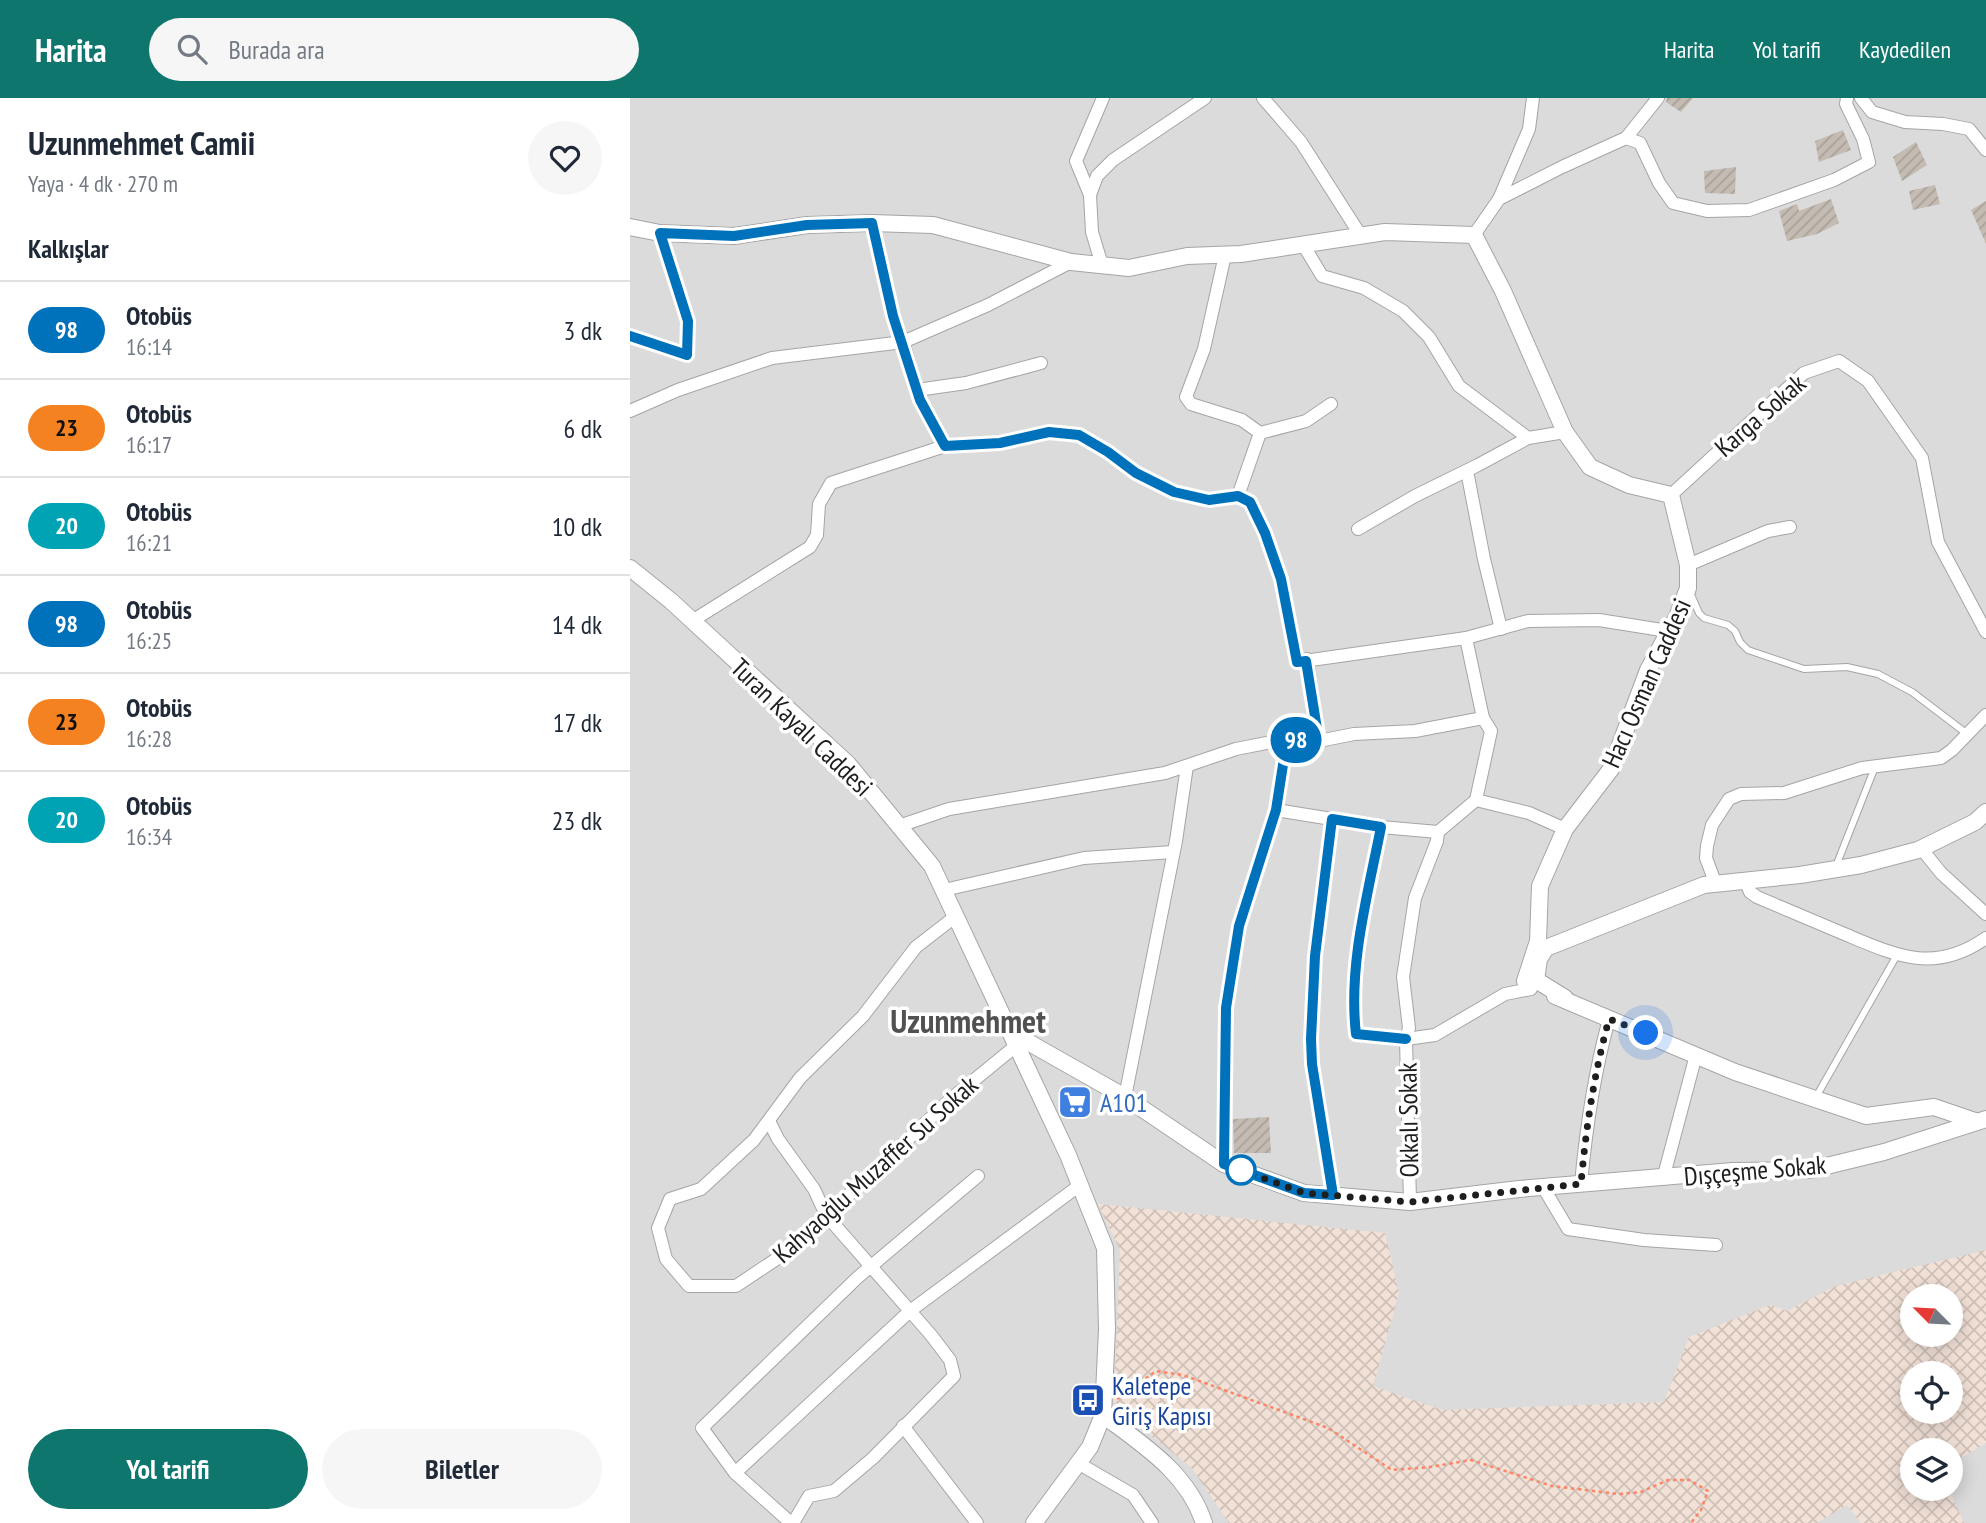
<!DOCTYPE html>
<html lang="tr">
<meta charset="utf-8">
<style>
:root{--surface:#fff;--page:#f6f6f7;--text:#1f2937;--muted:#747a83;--line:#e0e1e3;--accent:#0f766e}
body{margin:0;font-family:"PT Sans Narrow",sans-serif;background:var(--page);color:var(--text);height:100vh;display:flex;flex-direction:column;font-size:26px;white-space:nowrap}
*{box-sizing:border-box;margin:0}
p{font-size:23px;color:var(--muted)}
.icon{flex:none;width:38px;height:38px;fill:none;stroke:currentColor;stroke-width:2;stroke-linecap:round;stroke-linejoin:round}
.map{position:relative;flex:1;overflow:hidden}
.panel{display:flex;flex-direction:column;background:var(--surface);width:630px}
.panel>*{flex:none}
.badge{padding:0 14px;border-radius:23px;font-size:24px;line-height:46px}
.needle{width:46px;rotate:294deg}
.controls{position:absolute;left:1270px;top:1186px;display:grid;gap:14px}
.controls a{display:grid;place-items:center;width:63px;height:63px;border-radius:50%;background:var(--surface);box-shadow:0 4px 18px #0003;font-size:35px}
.you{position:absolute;width:35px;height:35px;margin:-18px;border:5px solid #fff;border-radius:50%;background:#1a73e8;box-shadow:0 0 0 10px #1a73e833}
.map>.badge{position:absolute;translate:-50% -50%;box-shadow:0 0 0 4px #fff}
h2{padding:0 28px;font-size:26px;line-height:63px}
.round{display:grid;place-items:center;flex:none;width:74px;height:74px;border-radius:37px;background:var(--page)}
.summary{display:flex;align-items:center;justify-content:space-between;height:119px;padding:0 28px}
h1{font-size:33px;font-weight:700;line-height:52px}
.action{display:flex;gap:14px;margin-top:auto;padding:14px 28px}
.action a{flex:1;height:80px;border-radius:42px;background:var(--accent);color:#fff;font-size:28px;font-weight:700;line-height:80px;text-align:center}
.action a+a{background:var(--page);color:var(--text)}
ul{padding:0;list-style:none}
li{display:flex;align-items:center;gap:21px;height:98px;padding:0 28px;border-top:2px solid var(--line)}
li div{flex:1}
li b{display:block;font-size:26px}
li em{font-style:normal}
li .badge{min-width:77px;font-weight:700;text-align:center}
header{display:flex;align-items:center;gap:42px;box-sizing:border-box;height:98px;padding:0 35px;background:var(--accent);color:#fff}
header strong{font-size:33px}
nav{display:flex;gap:38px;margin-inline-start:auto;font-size:24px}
.search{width:490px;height:63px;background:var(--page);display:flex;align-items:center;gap:18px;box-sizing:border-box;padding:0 24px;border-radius:38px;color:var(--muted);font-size:26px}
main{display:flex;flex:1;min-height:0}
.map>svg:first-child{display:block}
.residential{fill:#dcdbdb;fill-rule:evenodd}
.military{fill:url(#military-cross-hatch);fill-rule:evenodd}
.building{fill:url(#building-hatch)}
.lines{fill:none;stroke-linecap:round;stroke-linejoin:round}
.service-casing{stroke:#a5a5a5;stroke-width:8}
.minor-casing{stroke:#a5a5a5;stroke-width:14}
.tertiary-casing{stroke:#a5a5a5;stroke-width:18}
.path{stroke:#fd8667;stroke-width:2.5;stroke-dasharray:3.5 3.5;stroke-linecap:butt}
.service{stroke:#fff;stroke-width:6}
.minor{stroke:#fff;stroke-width:12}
.tertiary{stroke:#fff;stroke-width:16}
.line-casing{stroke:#fff;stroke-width:16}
.line{stroke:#0072bc;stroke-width:10}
.walk{stroke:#1e1e1e;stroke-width:7;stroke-dasharray:0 12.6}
.stop-dot{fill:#fff;stroke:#0072bc;stroke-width:3.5}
.labels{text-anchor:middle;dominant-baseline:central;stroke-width:7;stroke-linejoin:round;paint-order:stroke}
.street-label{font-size:26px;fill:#1e1e1e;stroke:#fff}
.shop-label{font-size:26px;fill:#366cbe;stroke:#fff;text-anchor:start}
.transit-label{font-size:26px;fill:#164399;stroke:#fff;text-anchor:start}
.district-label{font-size:33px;font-weight:bold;fill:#515151;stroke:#fff}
</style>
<header>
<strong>Harita</strong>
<div class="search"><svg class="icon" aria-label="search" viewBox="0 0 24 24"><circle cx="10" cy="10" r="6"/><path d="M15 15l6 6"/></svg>Burada ara</div>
<nav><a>Harita</a><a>Yol tarifi</a><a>Kaydedilen</a></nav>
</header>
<main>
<section class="panel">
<div class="summary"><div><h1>Uzunmehmet Camii</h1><p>Yaya · 4 dk · 270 m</p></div><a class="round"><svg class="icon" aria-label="heart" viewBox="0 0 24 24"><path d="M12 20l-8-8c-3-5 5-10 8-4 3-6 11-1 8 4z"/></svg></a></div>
<h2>Kalkışlar</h2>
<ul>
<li><span class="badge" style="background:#0072bc;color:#fff">98</span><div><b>Otobüs</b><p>16:14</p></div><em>3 dk</em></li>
<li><span class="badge" style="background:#f58220;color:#111">23</span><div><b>Otobüs</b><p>16:17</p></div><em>6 dk</em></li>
<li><span class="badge" style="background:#00a3b4;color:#fff">20</span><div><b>Otobüs</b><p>16:21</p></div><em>10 dk</em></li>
<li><span class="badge" style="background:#0072bc;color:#fff">98</span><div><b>Otobüs</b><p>16:25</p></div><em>14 dk</em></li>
<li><span class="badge" style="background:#f58220;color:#111">23</span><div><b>Otobüs</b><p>16:28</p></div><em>17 dk</em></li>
<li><span class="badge" style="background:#00a3b4;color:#fff">20</span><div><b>Otobüs</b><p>16:34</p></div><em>23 dk</em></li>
</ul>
<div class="action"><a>Yol tarifi</a><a>Biletler</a></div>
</section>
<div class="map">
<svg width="1356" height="1425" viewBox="0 0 1356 1425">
<defs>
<pattern id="military-cross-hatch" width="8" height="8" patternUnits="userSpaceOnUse" patternTransform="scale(1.75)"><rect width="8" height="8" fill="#f2e1d7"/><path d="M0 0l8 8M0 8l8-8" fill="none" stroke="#cfc1b8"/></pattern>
<pattern id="building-hatch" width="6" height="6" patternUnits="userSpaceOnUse" patternTransform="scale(1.75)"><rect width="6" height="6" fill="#c4bcb3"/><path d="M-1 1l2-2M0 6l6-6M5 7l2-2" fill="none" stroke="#a8a19a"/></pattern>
</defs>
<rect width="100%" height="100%" fill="#efede4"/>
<path class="residential" d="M 0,0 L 1356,0 L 1356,1425 L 0,1425 ZM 1283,1199 L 1321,1199 L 1321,1237 L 1283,1237 ZM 1283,1276 L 1321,1276 L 1321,1314 L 1283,1314 ZM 1283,1353 L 1321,1353 L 1321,1391 L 1283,1391 Z"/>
<path class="military" d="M 468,1106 L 755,1135 L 769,1195 L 743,1288 L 812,1312 L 1034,1304 L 1059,1239 L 1140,1207 L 1157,1213 L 1206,1188 L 1356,1152 L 1356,1345 L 1321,1366 L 1321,1353 L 1283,1353 L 1283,1391 L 1319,1391 L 1334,1425 L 1231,1425 L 1217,1407 L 1187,1425 L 599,1425 L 561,1369 L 495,1317 L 484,1303 L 490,1152 ZM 1283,1199 L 1321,1199 L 1321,1237 L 1283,1237 ZM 1283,1276 L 1321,1276 L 1321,1314 L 1283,1314 Z"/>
<g class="building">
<polygon points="1037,0 1063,0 1051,14 1036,4"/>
<polygon points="1213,32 1221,52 1189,64 1185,43"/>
<polygon points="1286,44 1297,67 1272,83 1263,59"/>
<polygon points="1106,69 1105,96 1075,95 1074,73"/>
<polygon points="1305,87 1310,106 1283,112 1279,93"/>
<polygon points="1201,101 1209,125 1187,136 1157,143 1149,113 1167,106 1169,113"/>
<polygon points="1356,103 1356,146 1341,112"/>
<polygon points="639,1019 641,1055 604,1055 603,1021"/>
</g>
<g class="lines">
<g class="service-casing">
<g id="service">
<polyline points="1059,492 1069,515 1074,520 1098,527 1105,533 1110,544 1118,552 1174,571 1217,569 1248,576 1282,594 1336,635"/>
<polyline points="1207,771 1208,763 1245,669"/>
<polyline points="1186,999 1267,857"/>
</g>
</g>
<g class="minor-casing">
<g id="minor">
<polyline points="633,0 671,44 731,138"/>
<polyline points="903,0 899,31 869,101 932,69 996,40 1028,0"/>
<polyline points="1231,0 1242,14 1275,24 1313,26 1339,31 1356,52"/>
<polyline points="996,40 1010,45 1029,85 1043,105 1077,113 1119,112 1204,82 1239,64 1233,41 1216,6 1217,0"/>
<polyline points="460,97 446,63 473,0"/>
<polyline points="844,137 869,101"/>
<polyline points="674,148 692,178 734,190 773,213 799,239 829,288 898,340"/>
<polyline points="595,157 574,251 556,299 561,306 612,322 630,335 676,323 701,306"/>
<polyline points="441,164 358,207 273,244 290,302 315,348 370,345 419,334 449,337 479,354 506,375 544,394 579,402 608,398 620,404 635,435 651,481 667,564 836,540 898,523 969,522 1038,533"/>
<polyline points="472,167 462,134 460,97 467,78 483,62 575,0"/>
<polyline points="0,238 57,257 58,223 30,135"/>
<polyline points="287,292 336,285 411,265"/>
<polyline points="0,313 48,292 142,260 273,244 263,218 242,125"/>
<polyline points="837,373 854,461 871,531"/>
<polyline points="1041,397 1174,275 1209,263 1238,283 1292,360 1308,444 1356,534"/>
<polyline points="608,398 630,335"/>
<polyline points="728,431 785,398 848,367 898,340 935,334"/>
<polyline points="1058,467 1138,433 1160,429"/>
<polyline points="62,523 180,449 187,437 189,406 201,385 315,348"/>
<polyline points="677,561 689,643"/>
<polyline points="846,702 861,633 853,620"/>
<polyline points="646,712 751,729 808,734"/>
<polyline points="702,721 685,858 681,941 682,966 703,1097"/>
<polyline points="269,728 319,711 535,675 606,651 657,641 689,643 724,636 785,633 853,620 836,540"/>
<path d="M 751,729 C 737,796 718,867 726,936 L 776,941 L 805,937 L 875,896 L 901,891"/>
<polyline points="1291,750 1311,775 1356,816"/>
<path d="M 1115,782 L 1120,794 L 1127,799 C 1155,811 1184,823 1212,835 C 1265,857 1303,877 1356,840"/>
<polyline points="1085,784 1076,760 1077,748 1082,727 1099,701 1111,696 1154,695 1232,670 1311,660 1322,652 1356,617"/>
<polyline points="314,792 454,760 543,754"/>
<polyline points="326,818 286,849 233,918 170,980 124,1042 71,1091 40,1101 28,1130 36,1161 59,1188 106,1188 160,1152 321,1001 387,947"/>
<polyline points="495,999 546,743 557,668"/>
<polyline points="139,1023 148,1041 184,1091 196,1117 301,1237 320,1262 324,1278 243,1360 204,1393 179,1398 163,1425"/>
<polyline points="594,1066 596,910 609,828 646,712 657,641"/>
<polyline points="1033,1081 1066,957"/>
<path d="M 951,1086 C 956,1030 964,976 979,921"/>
<polyline points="913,1089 938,1131 1014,1142 1086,1147"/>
<polyline points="780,1104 776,941 779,930 773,879 785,800 807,743 808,734 846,702 899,715 935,731"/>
<polyline points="273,1328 347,1425"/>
<polyline points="448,1365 503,1397 522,1425"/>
<polyline points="105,1375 280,1213 450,1087"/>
<polyline points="161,1425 105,1375 72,1330 227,1180 348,1078"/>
</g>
</g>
<g class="tertiary-casing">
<g id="tertiary">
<polyline points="0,129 30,135 104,138 177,127 242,125 303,127 441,164 499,170 557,158 611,156 755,134 844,137 873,193 935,334 960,369 999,387 1041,397 1058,467 1058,490 1048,517 1018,572 981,671 935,731 910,788 908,843 895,883"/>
<polyline points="0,470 41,503 218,666 302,768 438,1057 475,1150 477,1231 473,1317 460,1349 404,1425"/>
<polyline points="925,898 1105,974 1236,1018 1304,1009 1345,1023"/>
<polyline points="935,900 906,882 909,861 916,850 1074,787 1170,777 1231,767 1288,752 1345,724 1356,714"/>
<polyline points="382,935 495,999 594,1066 674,1095 780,1104 889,1091 1103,1073 1180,1072 1254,1054 1356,1021"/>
<path d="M 473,1317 C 513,1347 558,1375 574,1425"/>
</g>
</g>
<polyline class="path" points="487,1301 526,1273 553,1277 698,1330 762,1372 800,1369 841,1362 922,1388 989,1396 1011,1394 1038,1382 1059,1382 1078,1393 1071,1412 1061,1425"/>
<use href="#service" class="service"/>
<use href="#minor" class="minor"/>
<use href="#tertiary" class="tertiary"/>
</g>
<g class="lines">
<g class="line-casing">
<path id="line" d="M 0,238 L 57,257 L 58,223 L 30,135 L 104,138 L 177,127 L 242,125 L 263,218 L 290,302 L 315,348 L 370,345 L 419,334 L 449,337 L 478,354 L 506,375 L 544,394 L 579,402 L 608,398 L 620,404 L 635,435 L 651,481 L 667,564 L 676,563 L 689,643 L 657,641 L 646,712 L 609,828 L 596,910 L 594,1066 L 674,1095 L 703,1097 L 682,966 L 681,941 L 685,858 L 702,721 L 751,729 C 738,796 718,867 726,936 L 776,941"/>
</g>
<use href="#line" class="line"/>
<path class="walk" d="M 611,1072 L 674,1095 L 780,1104 L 951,1086 C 956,1029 964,976 979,921 L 1016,935"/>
</g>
<defs>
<g id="supermarket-square" transform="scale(1.75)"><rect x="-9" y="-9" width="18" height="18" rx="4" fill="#3f7fe0" stroke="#fff"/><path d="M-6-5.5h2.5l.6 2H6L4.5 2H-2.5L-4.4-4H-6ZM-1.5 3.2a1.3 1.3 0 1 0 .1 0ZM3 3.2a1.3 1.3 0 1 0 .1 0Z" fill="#fff"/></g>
<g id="bus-square" transform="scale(1.75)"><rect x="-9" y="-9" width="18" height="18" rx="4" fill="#1a4fb4" stroke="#fff"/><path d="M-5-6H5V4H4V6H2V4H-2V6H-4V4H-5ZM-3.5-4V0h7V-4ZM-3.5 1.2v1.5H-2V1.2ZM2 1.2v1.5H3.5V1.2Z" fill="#fff"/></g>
</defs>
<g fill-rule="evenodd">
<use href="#supermarket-square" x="445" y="1004"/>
<use href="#bus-square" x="458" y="1302"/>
</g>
<circle class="stop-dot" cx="611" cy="1072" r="14"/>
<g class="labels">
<g class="street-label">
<text transform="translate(1130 317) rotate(-41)">Karga Sokak</text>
<text transform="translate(1016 585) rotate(-66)">Hacı Osman Caddesi</text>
<text transform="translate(172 629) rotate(44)">Turan Kayalı Caddesi</text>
<text transform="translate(778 1022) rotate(-91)">Okkalı Sokak</text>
<text transform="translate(245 1071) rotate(-42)">Kahyaoğlu Muzaffer Su Sokak</text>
<text transform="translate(1125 1072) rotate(-5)">Dışçeşme Sokak</text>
</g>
<g class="shop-label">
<text x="470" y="1004">A101</text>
</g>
<g class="transit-label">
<text x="482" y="1287">Kaletepe<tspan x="482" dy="30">Giriş Kapısı</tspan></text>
</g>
<g class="district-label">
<text x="338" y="922">Uzunmehmet</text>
</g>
</g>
</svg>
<div class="controls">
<a><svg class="needle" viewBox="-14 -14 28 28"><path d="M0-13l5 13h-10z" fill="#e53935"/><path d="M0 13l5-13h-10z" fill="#747a83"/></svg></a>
<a><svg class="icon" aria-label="locate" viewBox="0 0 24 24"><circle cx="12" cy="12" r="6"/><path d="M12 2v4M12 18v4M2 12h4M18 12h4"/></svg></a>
<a><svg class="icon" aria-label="layers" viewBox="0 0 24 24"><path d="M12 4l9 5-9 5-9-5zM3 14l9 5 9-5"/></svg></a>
</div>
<div class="you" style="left:1016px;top:935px"></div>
<b class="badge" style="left:666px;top:642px;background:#0072bc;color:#fff">98</b>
</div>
</main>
